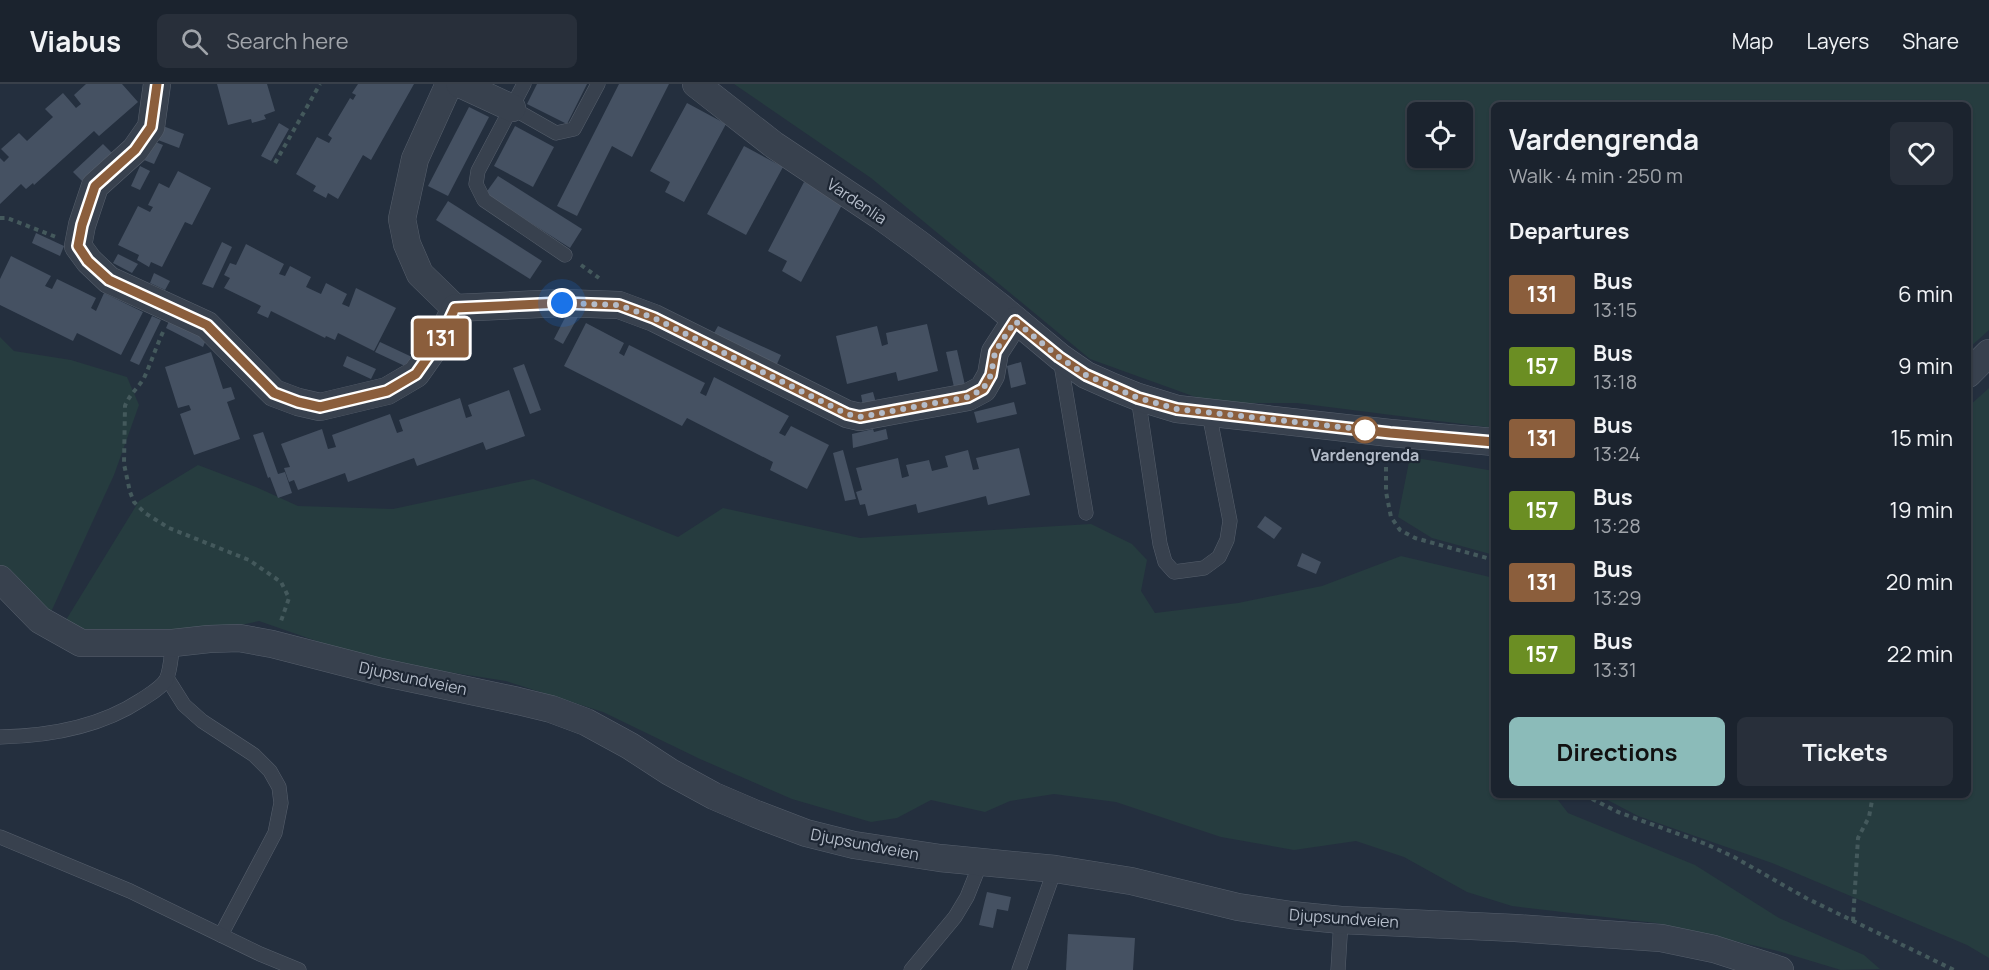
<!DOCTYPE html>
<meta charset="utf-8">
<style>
:root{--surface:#1b232e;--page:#282f3a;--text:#f1f3f6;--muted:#a0a4aa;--line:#39404a;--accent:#8bbbb9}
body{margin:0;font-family:Manrope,sans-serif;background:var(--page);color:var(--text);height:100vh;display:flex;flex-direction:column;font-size:22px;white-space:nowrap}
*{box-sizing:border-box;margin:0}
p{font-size:20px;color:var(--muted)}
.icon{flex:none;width:33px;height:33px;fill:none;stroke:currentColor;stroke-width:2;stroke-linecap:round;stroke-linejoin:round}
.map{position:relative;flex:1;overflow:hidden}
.panel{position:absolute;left:1491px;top:18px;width:480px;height:696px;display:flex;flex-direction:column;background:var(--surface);border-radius:9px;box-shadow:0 2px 4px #0004,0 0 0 2px var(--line)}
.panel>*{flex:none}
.badge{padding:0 12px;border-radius:4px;font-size:21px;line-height:39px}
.controls{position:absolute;left:1407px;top:18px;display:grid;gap:12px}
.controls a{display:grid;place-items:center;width:66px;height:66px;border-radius:9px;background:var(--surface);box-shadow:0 2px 4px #0004,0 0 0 2px var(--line);font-size:30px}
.you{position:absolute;width:30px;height:30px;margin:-15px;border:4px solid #fff;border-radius:50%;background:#1a73e8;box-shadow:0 0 0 9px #1a73e833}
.map>.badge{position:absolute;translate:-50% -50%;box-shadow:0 0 0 3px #fff}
h2{padding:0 18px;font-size:22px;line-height:54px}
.round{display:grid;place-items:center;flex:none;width:63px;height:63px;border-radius:9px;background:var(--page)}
.headline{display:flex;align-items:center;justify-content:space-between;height:102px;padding:0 18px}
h1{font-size:28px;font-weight:700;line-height:45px}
.primary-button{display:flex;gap:12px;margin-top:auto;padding:12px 18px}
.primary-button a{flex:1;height:69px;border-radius:9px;background:var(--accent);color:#111;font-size:24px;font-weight:700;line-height:69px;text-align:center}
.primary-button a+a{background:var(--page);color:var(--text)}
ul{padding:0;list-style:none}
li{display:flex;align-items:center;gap:18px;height:72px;padding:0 18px}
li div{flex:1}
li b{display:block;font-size:22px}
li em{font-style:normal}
li .badge{min-width:66px;font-weight:700;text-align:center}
header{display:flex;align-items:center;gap:36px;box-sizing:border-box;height:84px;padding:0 30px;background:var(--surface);border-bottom:2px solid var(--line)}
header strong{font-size:28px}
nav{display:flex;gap:33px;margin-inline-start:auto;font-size:21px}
.search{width:420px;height:54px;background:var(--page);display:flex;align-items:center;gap:15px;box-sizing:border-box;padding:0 21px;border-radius:9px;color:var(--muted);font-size:22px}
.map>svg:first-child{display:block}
.green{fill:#263c3f;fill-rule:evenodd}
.building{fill:#455162}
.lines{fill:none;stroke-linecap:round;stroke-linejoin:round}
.service-casing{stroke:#565f6c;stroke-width:15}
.minor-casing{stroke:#565f6c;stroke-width:28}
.path{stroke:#44595c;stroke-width:4;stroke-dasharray:4.5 4.5;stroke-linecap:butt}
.service{stroke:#38414e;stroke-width:14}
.minor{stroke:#38414e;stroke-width:27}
.line-casing{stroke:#fff;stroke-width:14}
.line{stroke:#8b5e3c;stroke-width:9}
.walk{stroke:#b4bcc9;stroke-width:6;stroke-dasharray:0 10.8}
.stop-dot{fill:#fff;stroke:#8b5e3c;stroke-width:3}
.labels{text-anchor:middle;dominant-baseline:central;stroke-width:4.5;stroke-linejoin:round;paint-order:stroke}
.street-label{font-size:16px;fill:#b4bcc9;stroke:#1d2633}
.stop-label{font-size:16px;font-weight:bold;fill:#b4bcc9;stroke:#1d2633}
</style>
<header>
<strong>Viabus</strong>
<div class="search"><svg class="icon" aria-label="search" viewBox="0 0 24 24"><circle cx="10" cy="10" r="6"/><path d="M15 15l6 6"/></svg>Search here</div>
<nav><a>Map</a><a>Layers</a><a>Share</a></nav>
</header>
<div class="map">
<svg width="1989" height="886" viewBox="0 0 1989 886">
<rect width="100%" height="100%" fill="#242f3e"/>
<g class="green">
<path d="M 734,0 L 1989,0 L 1989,246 L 1968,265 L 1968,21 L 1494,21 L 1494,344 L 1297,319 L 1212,319 L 1090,275 L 871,94 ZM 1418,28 L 1462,28 L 1462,74 L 1418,74 Z"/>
<polygon points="0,253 14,267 71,276 127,293 139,321 114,391 51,528 0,484"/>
<polygon points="1989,304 1989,874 1967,861 1772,779 1638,732 1598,711 1968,711 1968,323"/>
<polygon points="1410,373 1494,387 1494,471 1432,454 1398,433"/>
<polygon points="198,381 256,403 298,422 393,425 533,395 678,453 723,424 860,454 1091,440 1132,460 1147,476 1141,507 1155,529 1238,519 1322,502 1401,472 1494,494 1494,711 1554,711 1568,729 1695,781 1779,834 1864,871 1880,885 1841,886 1778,867 1656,839 1512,822 1467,808 1404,773 1356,757 1294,766 1221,753 1116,718 1054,710 1010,717 985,728 931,716 897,734 871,738 792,715 700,675 603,628 506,597 371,576 259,537 161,559 115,563 66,536 139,417"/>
</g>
<g class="building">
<polygon points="86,0 122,0 138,18 99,52 94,47 34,101 33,99 26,105 21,100 0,120 0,74 4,78 9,73 1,65 19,49 27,57 53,33 45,25 63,9 76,24 81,20 74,11"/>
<polygon points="217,0 267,0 275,27 264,31 266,35 252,39 251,35 228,41"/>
<polygon points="358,0 414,0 371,76 363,71 338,115 328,109 326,114 313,107 316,102 296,90 317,53 329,59 332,54 328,51 350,14 353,16 356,11 352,9"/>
<polygon points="537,0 587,0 567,40 527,20"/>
<polygon points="619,0 669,0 632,73 612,62 577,132 557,122"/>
<polygon points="687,19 726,40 684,118 665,108 670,98 650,87"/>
<polygon points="469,23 489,33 448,112 428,102"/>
<polygon points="279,39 289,45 271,77 261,72"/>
<polygon points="163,42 184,50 179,64 158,56"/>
<polygon points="515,42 554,63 533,103 494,82"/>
<polygon points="153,57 163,61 154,80 144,76"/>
<polygon points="103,60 112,69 82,97 73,88"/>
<polygon points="744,62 783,83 746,151 707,130"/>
<polygon points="140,82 150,87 140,106 131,102"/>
<polygon points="178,87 211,104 192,141 185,138 162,183 151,178 149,183 137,176 139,171 118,161 138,122 150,128 153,123 148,121 159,99 169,104"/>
<polygon points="498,92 582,145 570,164 485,110"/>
<polygon points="804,98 843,119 801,198 782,187 787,177 768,167"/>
<polygon points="448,117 542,177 530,195 436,136"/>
<polygon points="36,149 64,162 60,172 32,159"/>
<polygon points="222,158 232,163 213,204 202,200"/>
<polygon points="246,160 284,180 279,190 285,192 290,182 311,193 306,203 321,210 326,199 347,210 342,220 349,223 356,204 396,224 374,267 338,249 335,256 326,252 325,254 271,227 268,234 257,229 261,222 224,204 230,194 224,191 230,179 236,181"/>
<polygon points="118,170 138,180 132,189 113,179"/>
<polygon points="11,172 51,192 45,202 52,205 57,195 96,214 91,224 96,227 104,209 143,228 121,271 77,249 73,257 0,221 0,195"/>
<polygon points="154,189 170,197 165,206 150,199"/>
<polygon points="568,228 578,233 563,260 554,255"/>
<polygon points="152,232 161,236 139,281 130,277"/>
<polygon points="170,235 207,253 203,263 166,244"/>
<polygon points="586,239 624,259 619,269 624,272 629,261 705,299 700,309 706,312 714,293 789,332 779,349 785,352 791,342 829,361 807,405 770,386 773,378 687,334 682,342 564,282"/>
<polygon points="927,240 938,287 898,297 896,288 847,300 836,252 877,242 882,262 888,260 886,249"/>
<polygon points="718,242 781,271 777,280 713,251"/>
<polygon points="380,258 412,273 407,283 375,268"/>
<polygon points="957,266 965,301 954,303 946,268"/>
<polygon points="211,268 223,305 231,303 235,315 227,318 240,355 194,371 180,330 191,326 189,321 178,324 165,283"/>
<polygon points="347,272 376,285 371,295 343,282"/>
<polygon points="1021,278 1026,300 1011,304 1007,282"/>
<polygon points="524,280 541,326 530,330 513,284"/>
<polygon points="509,306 525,352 486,366 483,358 417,382 414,374 348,398 345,389 298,406 294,396 289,398 284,384 290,383 281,360 322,345 328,365 336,363 332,351 390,330 397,349 403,347 399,336 460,314 466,334 472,332 468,321"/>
<polygon points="873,308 876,319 863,322 861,311"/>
<polygon points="1014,318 1017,330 977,339 974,328"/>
<polygon points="873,345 874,348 886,345 888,355 853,364 852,350"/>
<polygon points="263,348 278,390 285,388 292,409 278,414 270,393 268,394 253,351"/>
<polygon points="1019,364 1030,411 988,421 986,412 918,429 916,420 868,432 865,420 860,421 856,408 862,406 856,384 898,374 902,394 909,392 906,381 929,376 932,387 948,383 945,372 968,366 973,386 979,385 976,374"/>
<polygon points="843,366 856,415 845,417 833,369"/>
<polygon points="1265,432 1282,444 1274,455 1257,443"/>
<polygon points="1302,469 1321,478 1316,490 1297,482"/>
<polygon points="987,808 1011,813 1008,827 997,825 993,844 979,841"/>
<polygon points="1068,850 1135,854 1133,886 1066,886"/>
</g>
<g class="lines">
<g class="service-casing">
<g id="service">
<polyline points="524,0 478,87 476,100 484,116 565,171"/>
<polyline points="512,24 556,49 574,45 598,0"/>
<polyline points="1060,274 1086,429"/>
<polyline points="1138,313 1160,460 1165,478 1174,488 1204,484 1219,473 1227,456 1230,437 1209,329"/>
<polyline points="167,594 184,621 202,637 254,671 270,687 279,703 281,719 275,749 221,851"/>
<path d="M 0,653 C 49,652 100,643 141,616 C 150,610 160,605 166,596 C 171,586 171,570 173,559"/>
<polyline points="0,753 130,807 260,870 299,886"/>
<polyline points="911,886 955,833 967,813 981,778"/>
<polyline points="1019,886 1055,785"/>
<polyline points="1338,886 1341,836"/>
</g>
</g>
<g class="minor-casing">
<g id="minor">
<polyline points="157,0 151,43 135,66 95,102 82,141 78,162 89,177 109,196 207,241 274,309 298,318 320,323 387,307 416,290 440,256 455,224 420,190 407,160 402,135 415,75 449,0"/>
<polyline points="460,0 512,24"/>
<polyline points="696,0 774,61 879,131 919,160 999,222 1060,273 1086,291 1113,303 1138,313 1177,325 1390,349 1494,358"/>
<polyline points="455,224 562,219 619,221 654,234 847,330 860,333 968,313 983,305 991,291 995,268 1015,237"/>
<polyline points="1968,290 1989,269"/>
<polyline points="0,495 40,536 81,559 173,559 209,555 239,554 272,560 381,588 518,617 551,625 586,638 630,662 670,688 714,712 756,730 806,749 854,761 940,774 1055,785 1131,797 1238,823 1291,831 1341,836 1515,844 1661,854 1714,865 1780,886"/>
</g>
</g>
<g class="path">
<polyline points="275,79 320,0"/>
<polyline points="0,134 7,134 56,153"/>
<polyline points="581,181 599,194"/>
<path d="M 163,248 C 156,263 151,279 144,294 C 138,304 129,311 125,322 L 124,380 L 130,408 L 134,418 L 145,429 L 169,444 L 249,476 L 281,498 L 289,514 L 281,537"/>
<polyline points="1386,374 1386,408 1391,433 1400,446 1415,454 1494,476"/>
<polyline points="1584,711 1618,728 1706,760 1734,773 1806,814 1954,886"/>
<polyline points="1853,837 1858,754 1869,733 1873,711"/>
</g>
<use href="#service" class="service"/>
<use href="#minor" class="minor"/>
</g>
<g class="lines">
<g class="line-casing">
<polyline id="line" points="157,0 151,43 135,66 95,102 82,141 78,162 88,177 109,196 207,241 274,309 298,318 320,323 387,307 416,290 440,256 455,224 562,219 619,221 654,234 847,330 860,333 968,313 983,305 991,291 995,268 1015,237 1059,273 1086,291 1138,314 1177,325 1390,349 1494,358"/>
</g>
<use href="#line" class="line"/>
<polyline class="walk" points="562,219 619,221 654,234 847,330 860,333 968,313 983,305 991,291 995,268 1015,237 1059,273 1086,291 1138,314 1177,325 1368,346 1365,346"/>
</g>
<circle class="stop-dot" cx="1365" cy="346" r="12"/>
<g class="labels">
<g class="street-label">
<text transform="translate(857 117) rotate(34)">Vardenlia</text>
<text transform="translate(413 594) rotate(12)">Djupsundveien</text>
<text transform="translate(865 760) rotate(11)">Djupsundveien</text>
<text transform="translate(1344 834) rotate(4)">Djupsundveien</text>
</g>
<g class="stop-label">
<text x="1365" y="371">Vardengrenda</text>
</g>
</g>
</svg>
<div class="controls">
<a><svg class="icon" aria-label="locate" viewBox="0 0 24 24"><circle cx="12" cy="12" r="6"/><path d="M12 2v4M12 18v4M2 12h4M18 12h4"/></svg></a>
</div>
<div class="you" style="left:562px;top:219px"></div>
<b class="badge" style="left:441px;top:254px;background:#8b5e3c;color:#fff">131</b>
<section class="panel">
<div class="headline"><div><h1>Vardengrenda</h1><p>Walk · 4 min · 250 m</p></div><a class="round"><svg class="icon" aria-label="heart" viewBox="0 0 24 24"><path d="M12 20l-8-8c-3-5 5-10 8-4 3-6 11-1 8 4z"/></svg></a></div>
<h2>Departures</h2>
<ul>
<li><span class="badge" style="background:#8b5e3c;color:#fff">131</span><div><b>Bus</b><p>13:15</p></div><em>6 min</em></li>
<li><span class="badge" style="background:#6b8e23;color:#fff">157</span><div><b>Bus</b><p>13:18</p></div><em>9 min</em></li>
<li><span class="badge" style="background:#8b5e3c;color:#fff">131</span><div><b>Bus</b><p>13:24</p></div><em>15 min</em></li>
<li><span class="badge" style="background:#6b8e23;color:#fff">157</span><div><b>Bus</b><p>13:28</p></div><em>19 min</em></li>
<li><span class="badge" style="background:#8b5e3c;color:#fff">131</span><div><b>Bus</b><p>13:29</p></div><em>20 min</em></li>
<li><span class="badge" style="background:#6b8e23;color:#fff">157</span><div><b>Bus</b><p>13:31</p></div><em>22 min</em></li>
</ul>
<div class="primary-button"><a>Directions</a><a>Tickets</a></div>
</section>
</div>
